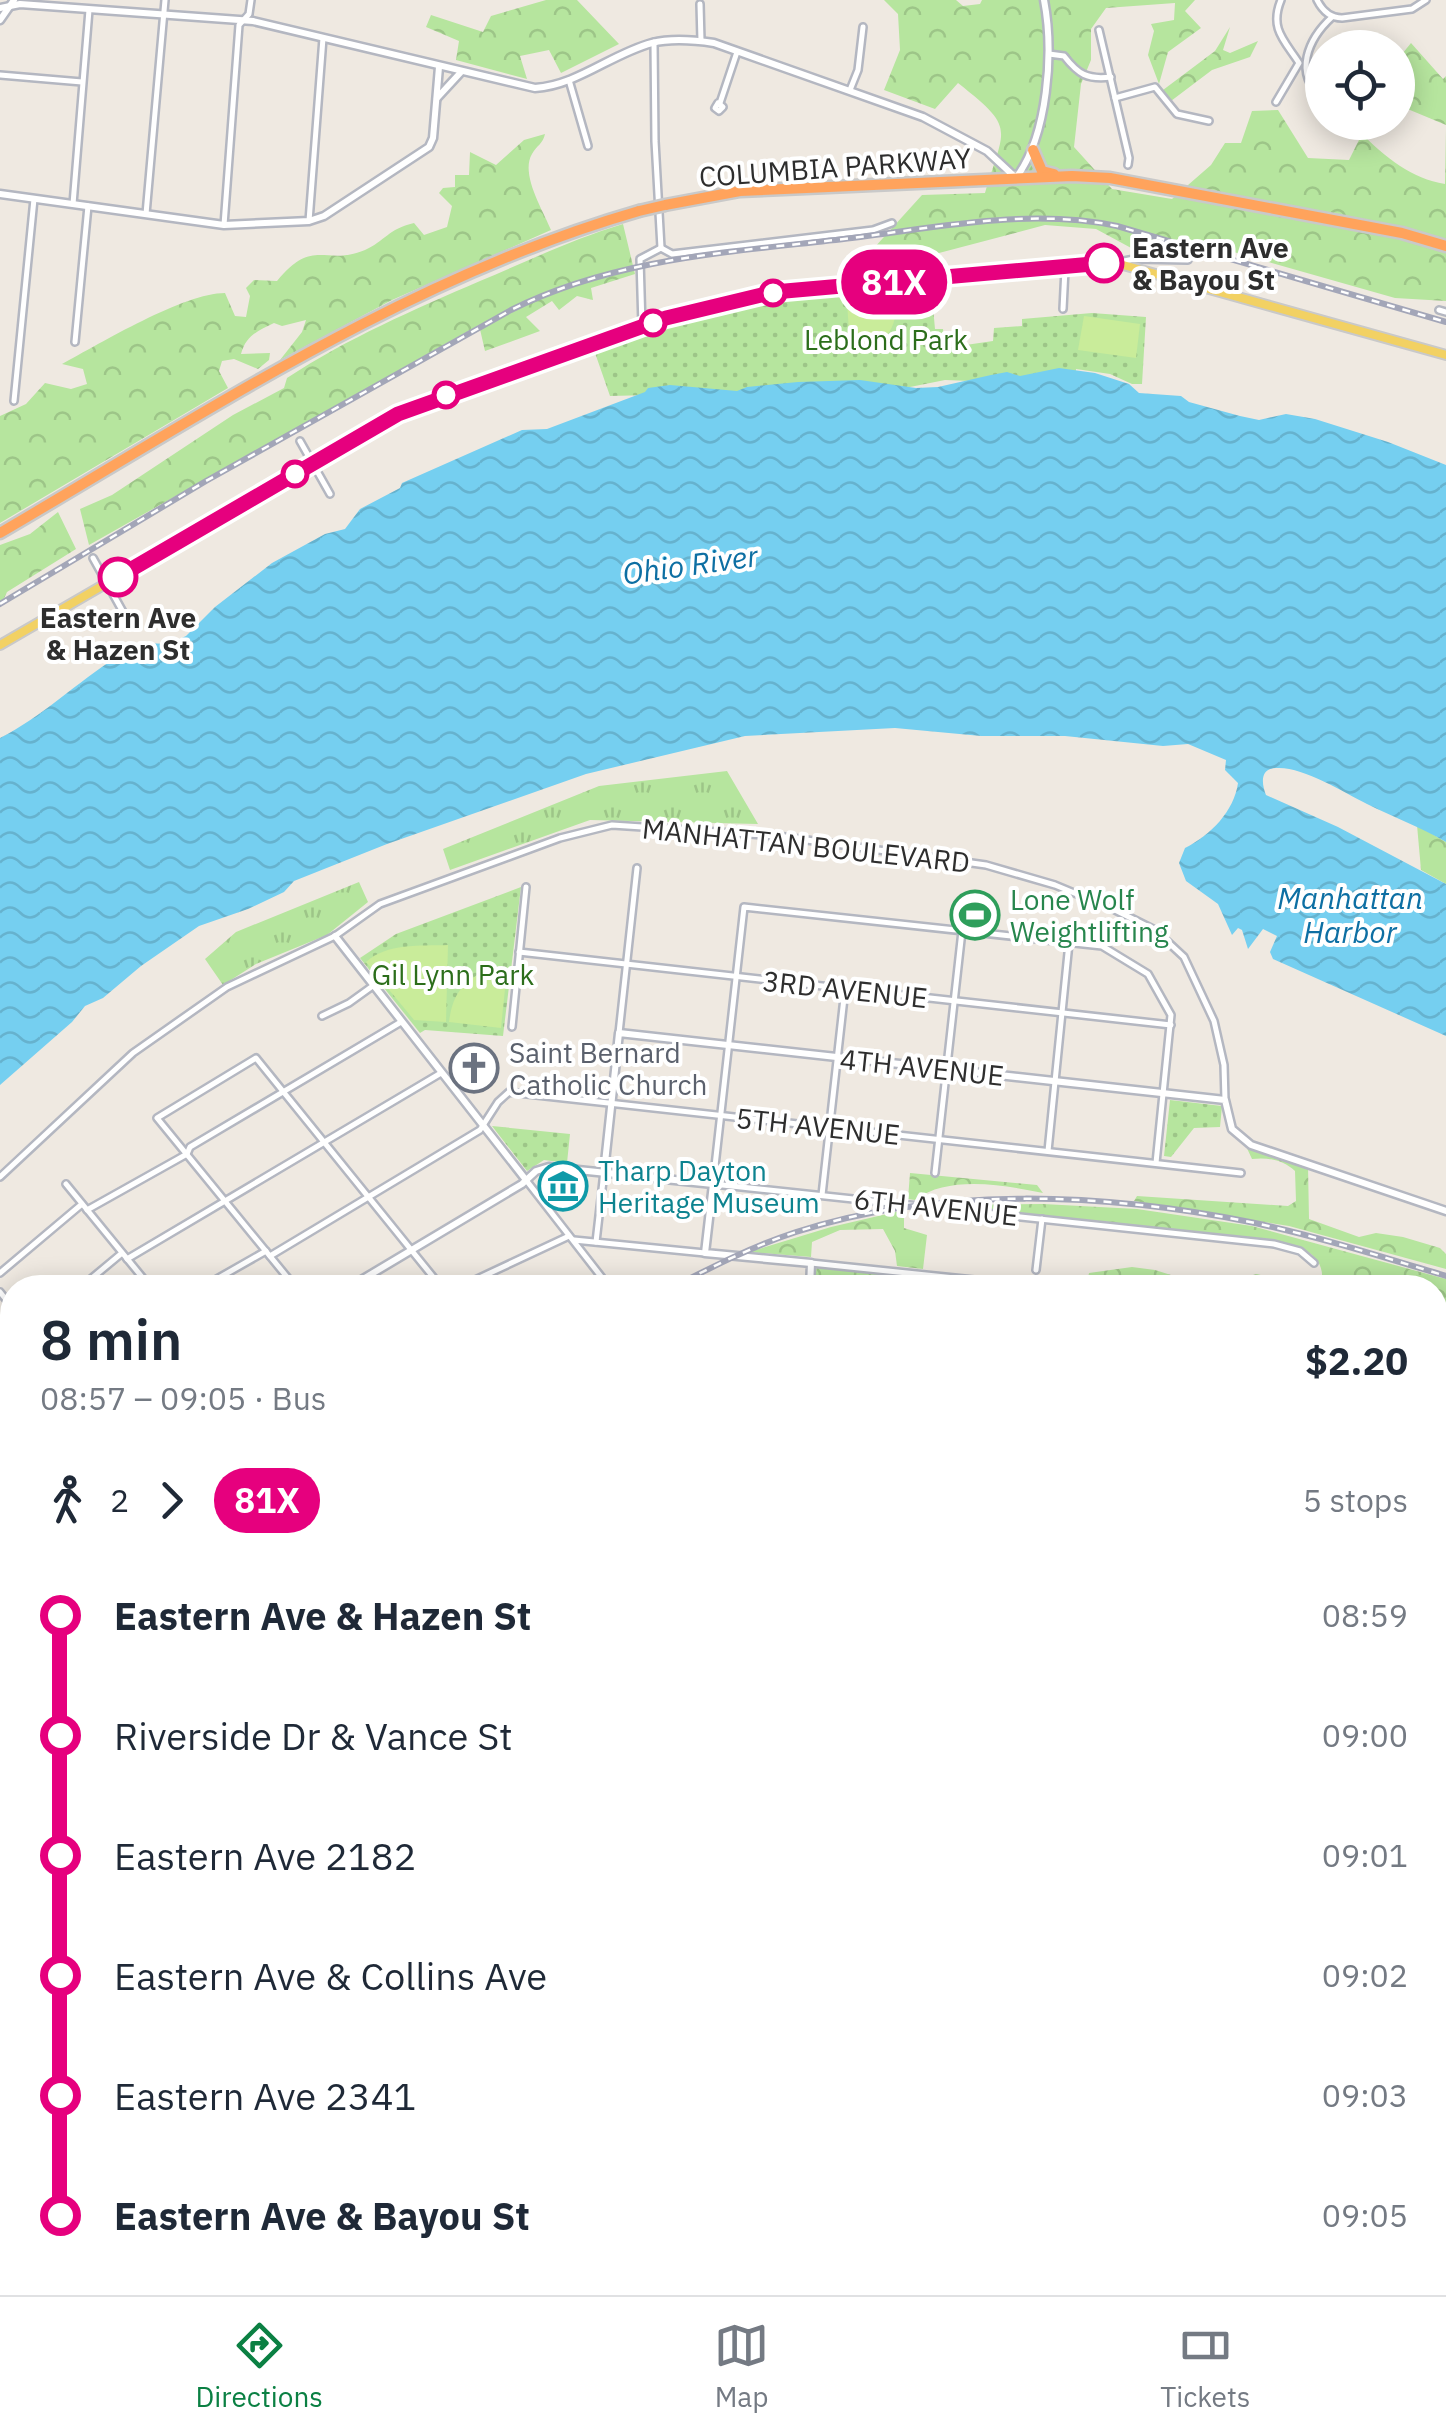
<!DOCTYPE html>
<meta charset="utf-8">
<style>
:root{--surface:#fff;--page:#f6f6f7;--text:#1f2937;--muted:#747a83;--line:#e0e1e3;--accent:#0b8043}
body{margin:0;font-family:"IBM Plex Sans",sans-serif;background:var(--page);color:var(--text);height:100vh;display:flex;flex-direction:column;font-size:38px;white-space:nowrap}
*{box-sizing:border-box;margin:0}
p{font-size:32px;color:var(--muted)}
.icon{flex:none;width:55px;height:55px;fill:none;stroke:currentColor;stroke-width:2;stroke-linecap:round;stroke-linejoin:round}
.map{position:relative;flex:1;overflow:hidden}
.sheet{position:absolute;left:0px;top:1275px;width:1448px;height:1020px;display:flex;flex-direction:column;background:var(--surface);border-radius:40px 40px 0 0;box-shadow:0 5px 25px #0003}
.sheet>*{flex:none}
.badge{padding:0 20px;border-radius:32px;font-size:35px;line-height:65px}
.fabs{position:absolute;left:1305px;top:30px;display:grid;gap:20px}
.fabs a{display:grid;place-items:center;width:110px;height:110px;border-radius:50%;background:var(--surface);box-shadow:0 5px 25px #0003;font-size:50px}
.map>.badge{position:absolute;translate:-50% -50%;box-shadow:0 0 0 5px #fff}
.legs{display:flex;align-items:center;gap:15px;height:110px;padding:0 40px;font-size:32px}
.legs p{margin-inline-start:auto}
.summary{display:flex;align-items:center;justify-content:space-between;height:170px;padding:0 40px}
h1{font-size:55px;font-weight:600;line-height:75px}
ul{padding:0 40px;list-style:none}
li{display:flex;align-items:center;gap:35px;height:120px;font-size:38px}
li i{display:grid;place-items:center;width:15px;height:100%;margin:0 12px;background:currentColor}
li i::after{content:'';width:25px;height:25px;margin:-12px;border:8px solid;border-radius:50%;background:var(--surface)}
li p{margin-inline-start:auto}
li:first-child i{background:linear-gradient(#0000 50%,currentColor 0)}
li:last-child i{background:linear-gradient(currentColor 50%,#0000 0)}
.tab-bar{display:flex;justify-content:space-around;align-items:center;height:140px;border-top:2px solid var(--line);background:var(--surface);font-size:28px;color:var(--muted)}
.tab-bar a{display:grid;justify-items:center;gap:5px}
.tab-bar .current{color:var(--accent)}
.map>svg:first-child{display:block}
.grass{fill:url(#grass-tufts)}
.forest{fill:url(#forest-crowns)}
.park{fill:url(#park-dots)}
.pitch{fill:#c9ec9a}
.water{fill:url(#water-waves)}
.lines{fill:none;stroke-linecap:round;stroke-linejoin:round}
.stream{stroke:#75cff0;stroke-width:2.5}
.street-casing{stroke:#b4b7c1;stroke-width:10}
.secondary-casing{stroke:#b4b7c1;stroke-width:11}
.primary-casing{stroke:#c9c9c9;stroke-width:12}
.highway-casing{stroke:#c9c9c9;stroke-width:15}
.street{stroke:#fff;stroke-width:5}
.secondary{stroke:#fff;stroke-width:6}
.primary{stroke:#f2d163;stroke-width:8}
.highway{stroke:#ffa35c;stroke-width:10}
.rail-casing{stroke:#a3a6b8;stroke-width:6}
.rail{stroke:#fff;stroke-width:2.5;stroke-dasharray:8;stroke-linecap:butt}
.highway-bridge-casing{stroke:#c9c9c9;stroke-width:15;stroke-linecap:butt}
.highway-bridge{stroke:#ffa35c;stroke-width:10}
.line-1-casing{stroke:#fff;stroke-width:22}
.line-1{stroke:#e6007e;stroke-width:15}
.stop-1-dot{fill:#fff;stroke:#e6007e;stroke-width:5}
.labels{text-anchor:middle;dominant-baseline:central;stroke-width:8;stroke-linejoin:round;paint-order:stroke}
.street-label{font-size:28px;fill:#2e2e2e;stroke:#fff}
.stop-label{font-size:28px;font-weight:bold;fill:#2e2e2e;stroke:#fff;text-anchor:start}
.park-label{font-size:28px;fill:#2c6e1b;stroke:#fff}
.leisure-label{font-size:28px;fill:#27864d;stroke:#fff;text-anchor:start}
.worship-label{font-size:28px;fill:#5b616d;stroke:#fff;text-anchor:start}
.culture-label{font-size:28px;fill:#0d838f;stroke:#fff;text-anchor:start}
.water-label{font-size:30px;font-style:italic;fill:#0d6fa3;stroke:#fff}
</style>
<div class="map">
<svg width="1446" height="2295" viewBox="0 0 1446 2295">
<defs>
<pattern id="grass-tufts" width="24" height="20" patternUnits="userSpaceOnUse" patternTransform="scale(2.5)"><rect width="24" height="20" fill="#b6e59e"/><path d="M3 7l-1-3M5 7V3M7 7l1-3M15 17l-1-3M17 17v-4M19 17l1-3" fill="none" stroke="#9dc588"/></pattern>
<pattern id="forest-crowns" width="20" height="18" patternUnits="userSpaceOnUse" patternTransform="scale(2.5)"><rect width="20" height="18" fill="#b6e59e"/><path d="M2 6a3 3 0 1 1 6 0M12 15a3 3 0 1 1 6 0" fill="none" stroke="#9dc588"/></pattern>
<pattern id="park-dots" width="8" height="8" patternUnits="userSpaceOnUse" patternTransform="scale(2.5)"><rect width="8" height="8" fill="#b6e59e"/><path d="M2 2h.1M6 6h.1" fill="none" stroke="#9dc588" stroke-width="1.8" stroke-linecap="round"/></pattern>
<pattern id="water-waves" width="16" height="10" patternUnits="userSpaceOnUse" patternTransform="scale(2.5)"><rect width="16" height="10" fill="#75cff0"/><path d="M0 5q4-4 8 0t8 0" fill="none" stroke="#66b2ce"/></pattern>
</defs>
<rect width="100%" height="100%" fill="#efe9e1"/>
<g class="grass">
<polygon points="727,771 758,824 590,820 450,870 443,849 599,786"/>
<polygon points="359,882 368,902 327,935 256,964 223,985 205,959 236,932"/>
</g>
<g class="forest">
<polygon points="546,0 577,0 619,44 561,73 549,50 520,56 527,79 456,60 459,41 426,27 431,15 483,32 491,16"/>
<path d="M 884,0 L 956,0 L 963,6 L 980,4 L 982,0 L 1195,0 L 1185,11 L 1201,28 L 1168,52 L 1159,84 L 1148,55 L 1154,31 L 1151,24 L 1174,20 L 1175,3 L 1106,8 L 1091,29 L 1091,60 L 1081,84 L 1074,147 L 1112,189 L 1172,199 L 1211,165 L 1225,143 L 1241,143 L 1252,111 L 1278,110 L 1308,158 L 1349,160 L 1362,134 C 1385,157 1412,179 1445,184 L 1446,129 L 1446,301 L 1395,298 L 1195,241 L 1133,249 L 1096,229 L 1045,225 L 939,253 L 924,266 L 905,259 L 887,261 L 880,269 L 864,259 L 922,195 L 985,193 C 1005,126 1016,129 958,83 L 935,109 L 884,90 L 900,50 L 898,14 Z"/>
<polygon points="1230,27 1223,50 1230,53 1258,41 1250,57 1212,70 1171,101 1163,90 1215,51"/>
<polygon points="1411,43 1443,79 1446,76 1446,125 1398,105 1398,59"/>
<path d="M 545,134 C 543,144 537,145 532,154 C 520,174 543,210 551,230 L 392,300 L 280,360 L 302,332 L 306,320 L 282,326 L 274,323 C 258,331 246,335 241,354 L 270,353 L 269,360 L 258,369 L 234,359 L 222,361 L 219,371 L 228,388 L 0,523 L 0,416 L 26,404 L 45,383 L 71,389 L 87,384 L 83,369 L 62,364 C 101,343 184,293 225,293 L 235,316 L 246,317 L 250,296 L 246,288 L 254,280 L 277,281 C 314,236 325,267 365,250 C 385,241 388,229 414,223 L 424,235 L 447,227 L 452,206 L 439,193 L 443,188 L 455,187 L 455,175 L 469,175 L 470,152 L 496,165 L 524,140 Z"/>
<path d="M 623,224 L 635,274 L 591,288 L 593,300 L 577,296 L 559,310 L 552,301 L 526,317 L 540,331 L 485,351 L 479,325 L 89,545 L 80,509 L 112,495 L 233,415 L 284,388 L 287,378 C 348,338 413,310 480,281 C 528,261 573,239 623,224 Z"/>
<polygon points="58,512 76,549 7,592 0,607 0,545 30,534"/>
<polygon points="1417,825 1446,842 1446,884 1421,870"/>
<path d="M 1245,1144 L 1308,1166 L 1309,1219 L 1359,1237 L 1376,1233 L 1403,1237 L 1440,1248 L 1446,1254 L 1446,1269 L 1289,1226 L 1134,1201 L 1137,1196 L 1288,1206 L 1296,1201 L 1295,1171 C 1283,1160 1268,1157 1252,1159 Z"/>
<path d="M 910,1173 L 1037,1185 L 1043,1193 C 1004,1185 948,1175 915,1200 L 908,1199 Z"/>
<path d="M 1043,1204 L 1137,1209 L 1252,1226 L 1446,1279 L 1446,1805 L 1435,1796 L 1440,1672 L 1435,1670 L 1435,1288 L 1313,1287 L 1322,1279 C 1324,1249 1291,1245 1268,1239 L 949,1205 Z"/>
<polygon points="904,1210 904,1228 927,1235 923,1269 897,1266 895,1251 883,1229 840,1230 812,1242 811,1257 749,1252 831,1227"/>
<polygon points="817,1266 907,1276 908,1287 813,1288"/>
<polygon points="1132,1267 1155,1270 1206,1286 1257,1274 1305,1287 1086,1287 1089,1273"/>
<polygon points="550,2283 687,2283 687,2295 572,2295"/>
</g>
<g class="park">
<polygon points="931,285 935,329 943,329 945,348 993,341 994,328 1022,326 1022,319 1092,313 1146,317 1142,384 1132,384 1110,374 1076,369 1075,385 945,380 900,389 610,396 594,350 675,321 748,304"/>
<polygon points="521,887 503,1036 425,1030 420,1033 360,958 396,934"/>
<polygon points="1170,1100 1222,1106 1220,1127 1194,1128 1171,1157 1164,1156"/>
<polygon points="492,1126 570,1134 567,1163 544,1160 527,1171"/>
</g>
<g class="pitch">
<path d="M 896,296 C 897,334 887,343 850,346 L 847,302 Z"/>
<polygon points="1084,316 1140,324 1136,358 1078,350"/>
<path d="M 448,945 L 446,1022 L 414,1020 L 366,962 C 387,943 420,946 448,945 Z"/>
<path d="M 477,975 L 506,979 L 501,1028 L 449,1022 C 452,999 458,988 477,975 Z"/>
</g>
<path class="water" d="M 1059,368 L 1095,373 L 1129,384 L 1139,393 L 1181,396 L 1189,402 L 1240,416 L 1259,420 L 1286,414 L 1315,419 L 1388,442 L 1446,465 L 1446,842 C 1420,827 1393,817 1367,804 C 1343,792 1305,768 1279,768 C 1260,767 1261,782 1266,795 L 1338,827 L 1446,884 L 1446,1036 L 1273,959 L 1270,952 L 1277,936 L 1263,929 L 1248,949 L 1242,930 L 1238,928 L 1232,935 L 1218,904 L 1186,881 L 1179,863 L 1185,848 C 1211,835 1234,811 1238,783 L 1225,770 L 1226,760 L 1188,744 L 1163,746 L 1065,736 L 981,736 L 895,728 L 745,736 L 586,774 L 387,844 L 294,881 L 284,892 L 248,909 L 199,926 L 141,966 L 103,998 L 85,1006 L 72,1022 L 0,1085 L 0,738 C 42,717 77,682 117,657 L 131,661 L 138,647 L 145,643 L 169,644 L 186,636 L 215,607 L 272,563 L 325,534 L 345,529 L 360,509 L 400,488 L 402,483 L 522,430 L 547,429 L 645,392 L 648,388 L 670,385 L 737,391 L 747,387 L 798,382 L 860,380 L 916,388 L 938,387 L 991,375 L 1007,372 L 1020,376 Z"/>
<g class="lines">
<g class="stream">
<polyline points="1444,2172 1446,2173"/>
<polyline points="228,2295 229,2291"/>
<polyline points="976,2295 983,2282"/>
</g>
<g class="street-casing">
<g id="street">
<path d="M 1317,0 C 1322,10 1330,18 1342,18 L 1412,9 L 1426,0"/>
<polyline points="700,4 701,41"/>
<polyline points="1099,30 1129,158 1128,165"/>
<polyline points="654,42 655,141 661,248"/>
<path d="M 1049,54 L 1064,56 C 1078,74 1087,80 1111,77"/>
<polyline points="0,75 82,82"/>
<polyline points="569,80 588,146"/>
<polyline points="850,90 858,70 863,27"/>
<path d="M 1322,97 C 1293,74 1308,39 1332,17"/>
<polyline points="1115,98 1155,87 1177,114 1209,121"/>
<path d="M 1276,102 L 1299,63 C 1285,41 1269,29 1281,0"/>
<polygon points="718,103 723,107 719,111 715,108"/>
<polyline points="720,103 737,52"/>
<polyline points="73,204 89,10"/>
<polyline points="146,214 165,0"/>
<polyline points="309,221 323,38"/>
<polyline points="224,225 239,25 249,14 251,0"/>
<polyline points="661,248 672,254 873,230 892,223"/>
<polyline points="1119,262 1134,259 1188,260"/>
<polyline points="1063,309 1065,269"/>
<polyline points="1439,310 1446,312"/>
<polyline points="642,326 640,259 661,248"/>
<polyline points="75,342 88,206"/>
<polyline points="14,401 34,199"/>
<polyline points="300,441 330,494"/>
<polyline points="93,558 123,612"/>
<polyline points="519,952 1171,1025"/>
<polyline points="322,1016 349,1003 374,985"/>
<polyline points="512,1027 526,887"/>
<polyline points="619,1033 637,868"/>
<polyline points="1048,1151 1069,943"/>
<polyline points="1156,1163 1171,1015 1148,974 1102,946 744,907 713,1184 1274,1244 1300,1251 1314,1263"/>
<polyline points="935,1173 962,931"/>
<polyline points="0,1177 133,1053 227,987 335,936 380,904 560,838 612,825 778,836 986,865 1055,885 1115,910 1155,930 1184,957 1214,1021 1224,1065 1225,1100"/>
<polyline points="526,1180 610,1288"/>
<polyline points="66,1184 151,1288"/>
<polyline points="822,1195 845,989"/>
<polyline points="87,1210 187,1154 190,1147 401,1022"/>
<polyline points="574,1240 705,1253"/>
<polyline points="596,1242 604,1172"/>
<polyline points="270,1256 480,1130 498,1102 509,1092 1241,1173"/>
<polyline points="127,1259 441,1073"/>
<polyline points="811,1263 1051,1288"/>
<polyline points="1036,1270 1042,1219"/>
<polyline points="0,1273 82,1204"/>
<polyline points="80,1288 122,1253"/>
<polyline points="201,1288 266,1251"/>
<polyline points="296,1288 157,1118 256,1058 442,1288"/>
<polyline points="458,1288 569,1236"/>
<polyline points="0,1292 12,1307"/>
<polyline points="0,1387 12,1377"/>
<polyline points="0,1467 12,1483"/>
<polyline points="0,1474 12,1464"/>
<polyline points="0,1655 12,1644"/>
<polyline points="0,1787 12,1802"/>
<polyline points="0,1812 12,1801"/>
<polyline points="0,1890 12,1906"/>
<polyline points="1435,1975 1446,1947"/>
<polyline points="0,1992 12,2008"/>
<polyline points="0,2035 12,2024"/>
<polyline points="1435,2094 1446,2086"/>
<polyline points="0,2097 12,2112"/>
<polyline points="0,2129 12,2119"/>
<polyline points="1435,2160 1439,2164 1435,2176"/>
<polyline points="0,2222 12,2212"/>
<polyline points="242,2282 251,2295"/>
<polyline points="329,2282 338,2295"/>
<polyline points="483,2282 487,2285"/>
<polyline points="1301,2282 1307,2295"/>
<polyline points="44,2283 45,2282"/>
<polyline points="1231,2290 1233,2295"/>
<polyline points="142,2295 146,2290 147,2282"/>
<polyline points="1348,2295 1357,2282"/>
</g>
</g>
<g class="secondary-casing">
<g id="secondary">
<path d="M 0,8 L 20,4 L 253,21 L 535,88 C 578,85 611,54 652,43 C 672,38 694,40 714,43 L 923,117 L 987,151 L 1016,178 C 1048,135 1054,52 1044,0"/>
<polyline points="0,20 14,0"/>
<polyline points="437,98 461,72"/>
<polyline points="0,194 224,225 309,221 324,216 429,147 433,138 439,67"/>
<polyline points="335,936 526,1180"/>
<polyline points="604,1172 619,1033 1225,1100 1232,1129 1251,1145 1446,1211"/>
<polyline points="348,1288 522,1184 536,1171 549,1167 713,1184 705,1253 811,1263 810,1288"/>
<polyline points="0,1531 12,1521"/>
<polyline points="0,1682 12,1697"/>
<polyline points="1435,1800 1446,1809"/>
<polyline points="1435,2181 1446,2187"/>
<polyline points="0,2289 5,2295"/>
<polyline points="967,2295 975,2282"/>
</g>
</g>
<g class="primary-casing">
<polyline id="primary" points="0,645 398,414 642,326 756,295 1116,263 1446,355"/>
</g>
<g class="highway-casing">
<g id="highway">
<polyline points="1033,150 1042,171 1054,174"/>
<polyline points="665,205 740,191 1072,176 1110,178 1402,233 1446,246"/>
<path d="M 0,533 C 205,413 409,277 639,211"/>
</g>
</g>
<use href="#street" class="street"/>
<use href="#secondary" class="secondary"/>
<use href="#primary" class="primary"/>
<use href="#highway" class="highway"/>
<g class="rail-casing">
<g id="rail">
<path d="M 0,604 L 206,481 L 511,310 C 617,257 735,252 852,238 C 939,227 1030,208 1117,226 L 1446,322"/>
<path d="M 671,1288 C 712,1267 753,1246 796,1232 C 942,1185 1107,1193 1255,1223 C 1320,1237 1383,1257 1446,1276"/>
<polyline points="28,2295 29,2282"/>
</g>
</g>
<use href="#rail" class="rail"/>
<g class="highway-bridge-casing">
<polyline id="highway-bridge" points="639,211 665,205"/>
</g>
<use href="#highway-bridge" class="highway-bridge"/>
</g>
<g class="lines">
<g class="line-1-casing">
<polyline id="line-1" points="118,577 398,414 666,318 774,292 1104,263"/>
</g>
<use href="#line-1" class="line-1"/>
</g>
<defs>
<g id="stadium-ring" transform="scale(2.5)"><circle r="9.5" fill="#fff" stroke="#2e9e5b" stroke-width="1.5"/><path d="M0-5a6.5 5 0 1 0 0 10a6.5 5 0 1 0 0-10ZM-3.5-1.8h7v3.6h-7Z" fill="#2e9e5b"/></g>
<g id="church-ring" transform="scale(2.5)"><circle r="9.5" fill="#fff" stroke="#6b7280" stroke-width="1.5"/><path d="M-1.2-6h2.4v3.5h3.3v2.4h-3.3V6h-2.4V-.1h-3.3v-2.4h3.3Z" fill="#6b7280"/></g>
<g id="museum-ring" transform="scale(2.5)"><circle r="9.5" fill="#fff" stroke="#0f9aa8" stroke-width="1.5"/><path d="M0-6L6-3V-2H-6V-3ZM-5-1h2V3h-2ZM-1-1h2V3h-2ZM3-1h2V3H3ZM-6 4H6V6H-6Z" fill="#0f9aa8"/></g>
</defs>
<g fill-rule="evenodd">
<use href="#stadium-ring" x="975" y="915"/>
<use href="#church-ring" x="474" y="1068"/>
<use href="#museum-ring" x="563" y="1186"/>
</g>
<g class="stop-1-dot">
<circle cx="1104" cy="263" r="18"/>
<circle cx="773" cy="293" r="12"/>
<circle cx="653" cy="323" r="12"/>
<circle cx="446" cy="395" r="12"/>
<circle cx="295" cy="474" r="12"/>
<circle cx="118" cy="577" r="18"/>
</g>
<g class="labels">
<g class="street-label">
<text transform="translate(835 167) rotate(-4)">COLUMBIA PARKWAY</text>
<text transform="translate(806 845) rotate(6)">MANHATTAN BOULEVARD</text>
<text transform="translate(845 989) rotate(6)">3RD AVENUE</text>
<text transform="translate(922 1067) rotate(6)">4TH AVENUE</text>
<text transform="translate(818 1126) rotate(6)">5TH AVENUE</text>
<text transform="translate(936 1207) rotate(6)">6TH AVENUE</text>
</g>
<g class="stop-label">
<text x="1132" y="247">Eastern Ave<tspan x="1132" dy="32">&amp; Bayou St</tspan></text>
<text x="118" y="617" text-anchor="middle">Eastern Ave<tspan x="118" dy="32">&amp; Hazen St</tspan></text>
</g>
<g class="park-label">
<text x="886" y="339">Leblond Park</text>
<text x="453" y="974">Gil Lynn Park</text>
</g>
<g class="leisure-label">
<text x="1010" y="899">Lone Wolf<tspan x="1010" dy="32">Weightlifting</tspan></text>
</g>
<g class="worship-label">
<text x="509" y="1052">Saint Bernard<tspan x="509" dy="32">Catholic Church</tspan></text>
</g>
<g class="culture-label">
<text x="598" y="1170">Tharp Dayton<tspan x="598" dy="32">Heritage Museum</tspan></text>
</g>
<g class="water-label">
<text transform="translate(690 564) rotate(-8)">Ohio River</text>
<text x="1350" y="897">Manhattan<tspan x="1350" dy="34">Harbor</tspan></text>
</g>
</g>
</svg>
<div class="fabs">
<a><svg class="icon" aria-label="locate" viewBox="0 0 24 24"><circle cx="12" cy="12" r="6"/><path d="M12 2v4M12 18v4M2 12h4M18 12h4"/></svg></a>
</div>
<b class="badge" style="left:894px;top:282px;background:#e6007e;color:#fff">81X</b>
<section class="sheet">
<div class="summary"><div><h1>8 min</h1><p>08:57 – 09:05 · Bus</p></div><b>$2.20</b></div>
<div class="legs"><svg class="icon" aria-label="walk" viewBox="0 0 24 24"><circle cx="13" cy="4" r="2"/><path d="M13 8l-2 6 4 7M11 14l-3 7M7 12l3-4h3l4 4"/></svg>2<svg class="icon" aria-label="forward" viewBox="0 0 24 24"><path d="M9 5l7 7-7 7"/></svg><b class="badge" style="background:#e6007e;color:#fff">81X</b><p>5 stops</p></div>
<ul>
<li><i style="color:#e6007e"></i><b>Eastern Ave &amp; Hazen St</b><p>08:59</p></li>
<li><i style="color:#e6007e"></i><span>Riverside Dr &amp; Vance St</span><p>09:00</p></li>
<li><i style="color:#e6007e"></i><span>Eastern Ave 2182</span><p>09:01</p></li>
<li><i style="color:#e6007e"></i><span>Eastern Ave &amp; Collins Ave</span><p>09:02</p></li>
<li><i style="color:#e6007e"></i><span>Eastern Ave 2341</span><p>09:03</p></li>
<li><i style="color:#e6007e"></i><b>Eastern Ave &amp; Bayou St</b><p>09:05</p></li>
</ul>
</section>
</div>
<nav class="tab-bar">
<a class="current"><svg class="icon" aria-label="directions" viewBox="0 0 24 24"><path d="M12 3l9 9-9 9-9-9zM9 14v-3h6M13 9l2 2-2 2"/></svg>Directions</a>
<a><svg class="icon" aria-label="map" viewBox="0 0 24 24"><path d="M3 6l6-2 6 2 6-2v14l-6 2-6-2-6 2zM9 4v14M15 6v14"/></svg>Map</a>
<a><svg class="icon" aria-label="tickets" viewBox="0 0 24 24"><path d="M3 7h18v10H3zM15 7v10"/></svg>Tickets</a>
</nav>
